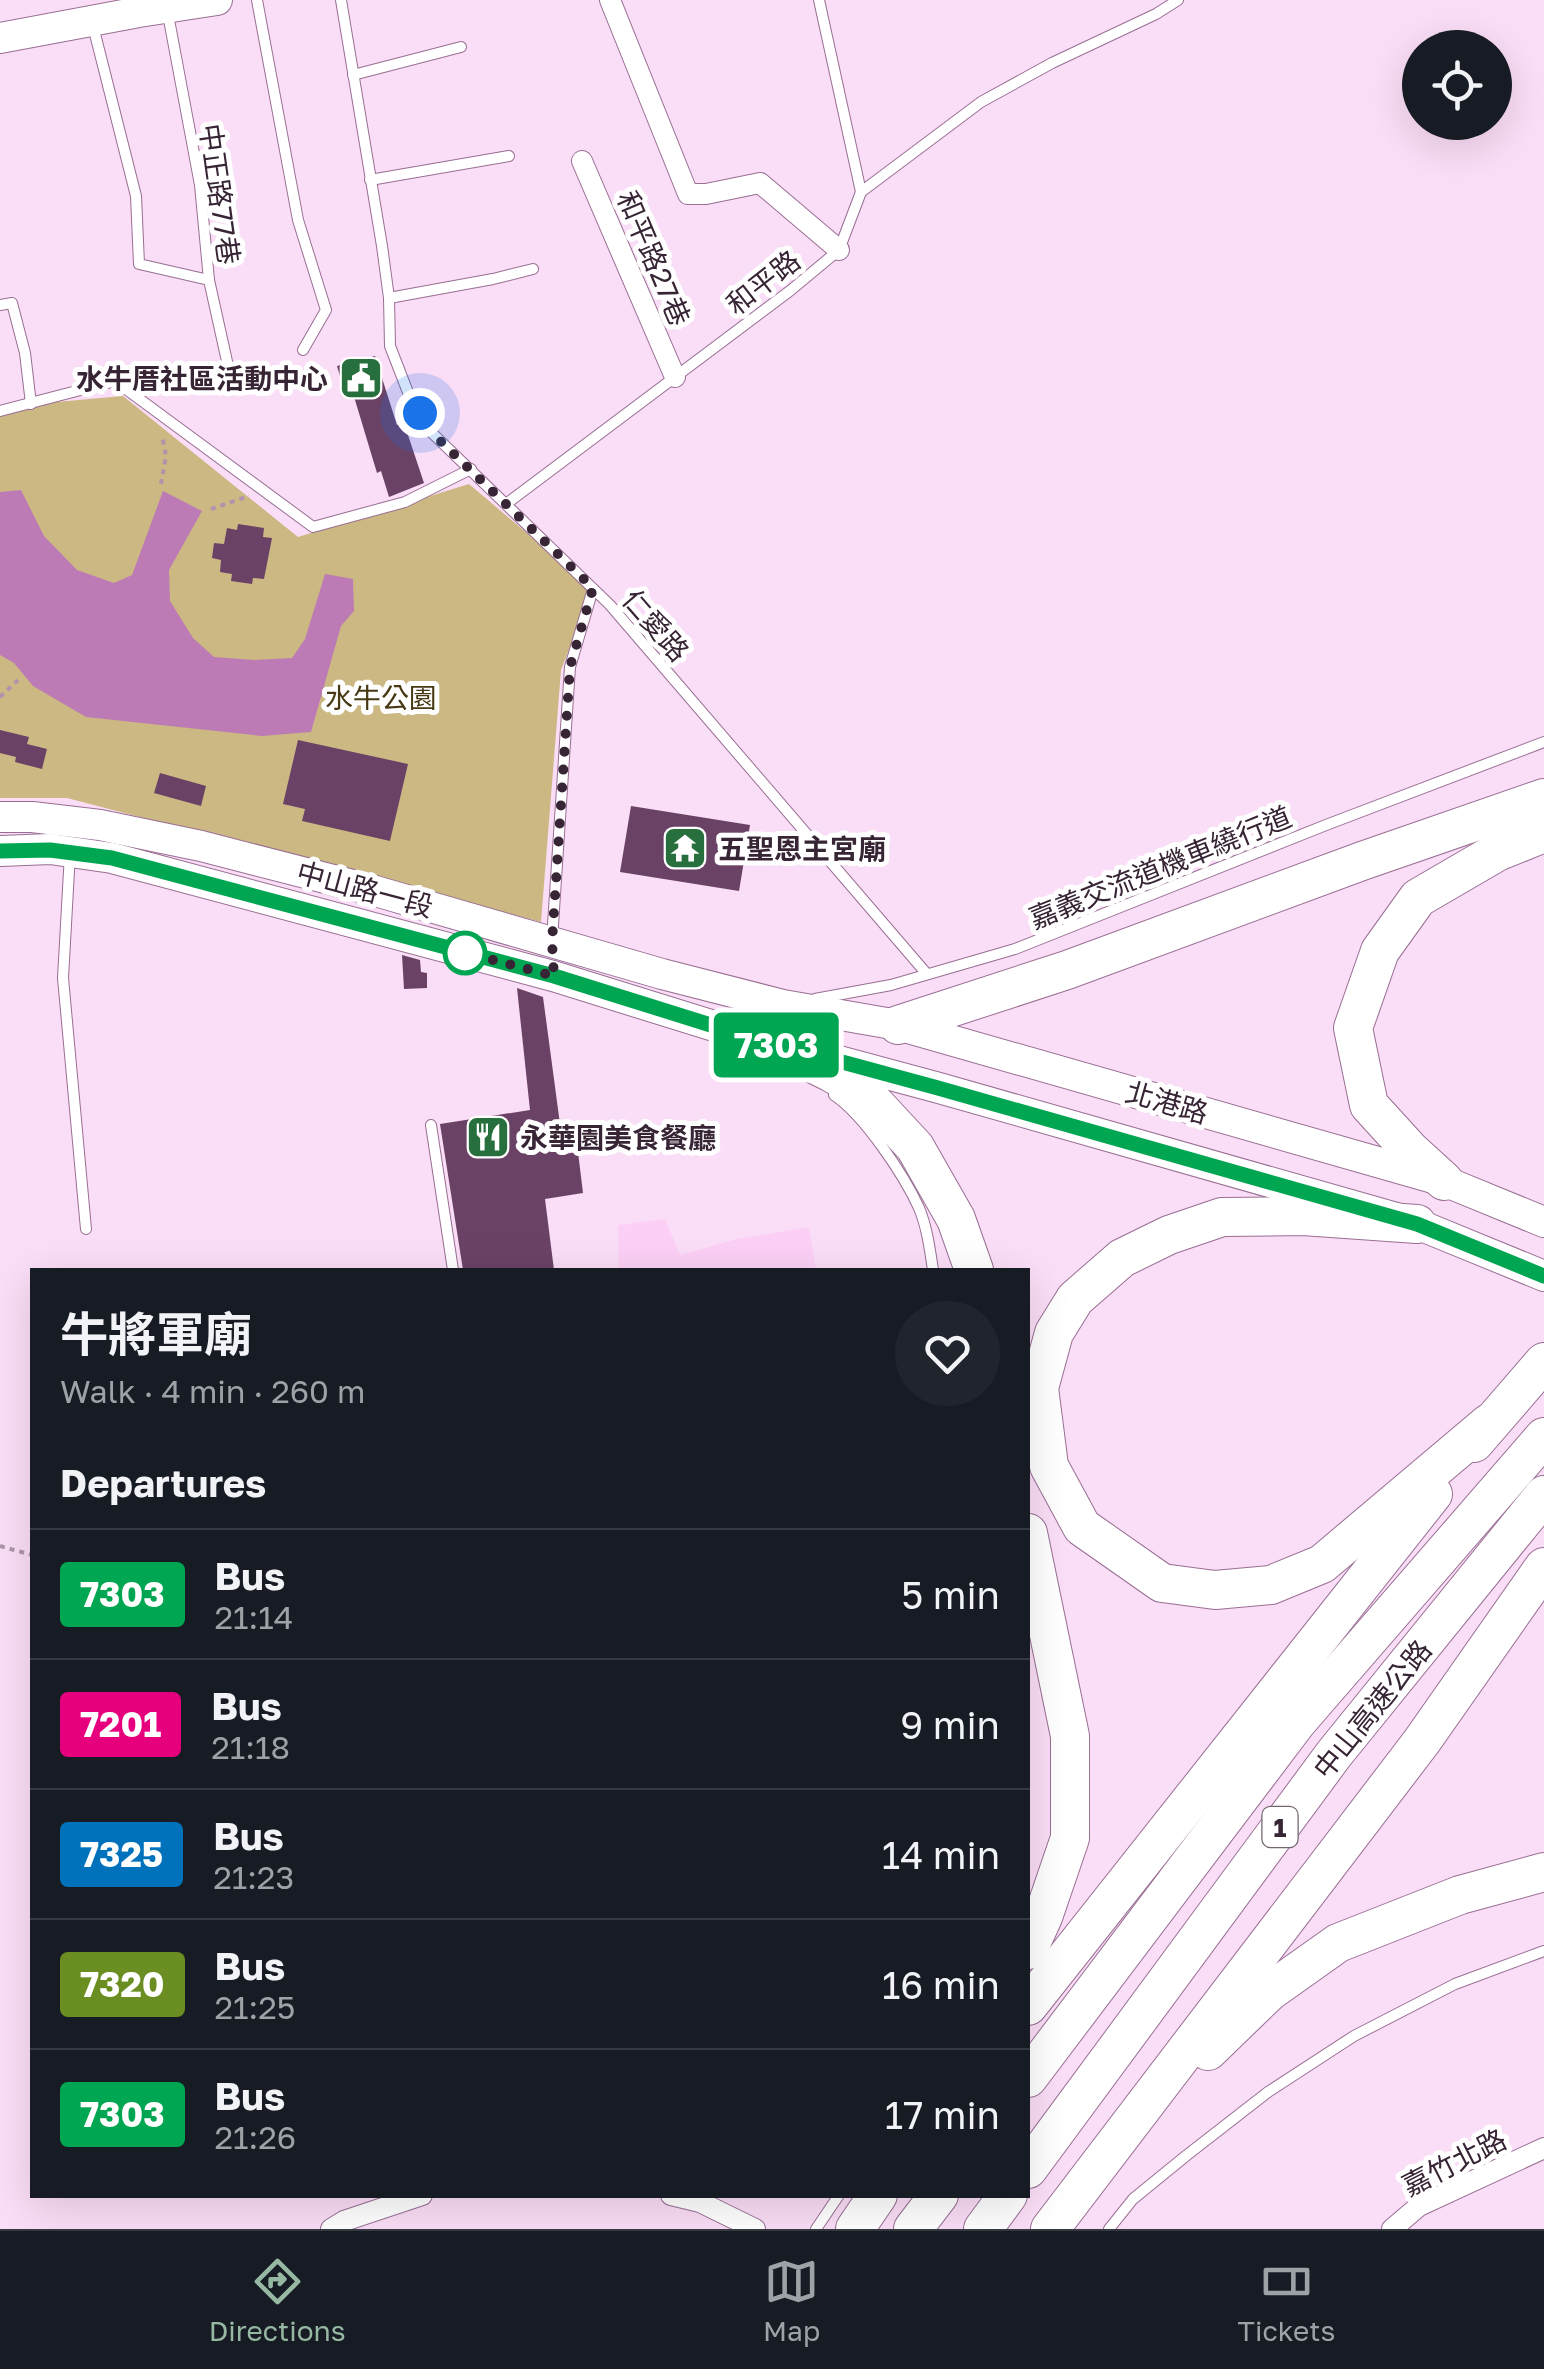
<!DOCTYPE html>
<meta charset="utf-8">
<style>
:root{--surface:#171b24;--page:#20242c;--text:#f1f3f6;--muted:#9ea1a6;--line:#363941;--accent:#96b8a3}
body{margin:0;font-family:"Golos Text","Noto Sans TC",sans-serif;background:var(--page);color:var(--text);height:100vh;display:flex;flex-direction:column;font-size:38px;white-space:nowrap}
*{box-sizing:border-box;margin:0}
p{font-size:32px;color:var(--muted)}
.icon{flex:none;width:55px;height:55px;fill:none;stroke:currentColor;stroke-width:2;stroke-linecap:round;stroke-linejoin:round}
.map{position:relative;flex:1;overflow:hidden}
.drawer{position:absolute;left:30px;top:1268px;width:1000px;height:930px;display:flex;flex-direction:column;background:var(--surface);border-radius:0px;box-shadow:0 10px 40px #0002}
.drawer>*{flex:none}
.badge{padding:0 20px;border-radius:8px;font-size:35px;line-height:65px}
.fabs{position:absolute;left:1402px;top:30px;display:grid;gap:20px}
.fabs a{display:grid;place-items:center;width:110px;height:110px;border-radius:50%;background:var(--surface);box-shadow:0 10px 40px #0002;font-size:50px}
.you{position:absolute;width:50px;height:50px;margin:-25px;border:8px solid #fff;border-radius:50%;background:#1a73e8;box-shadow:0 0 0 15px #1a73e833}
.map>.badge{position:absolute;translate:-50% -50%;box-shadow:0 0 0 5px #fff}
h2{padding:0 30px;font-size:38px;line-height:90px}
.round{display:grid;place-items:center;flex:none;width:105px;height:105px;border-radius:52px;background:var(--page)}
.headline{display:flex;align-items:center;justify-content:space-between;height:170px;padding:0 30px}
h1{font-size:48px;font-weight:700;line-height:75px}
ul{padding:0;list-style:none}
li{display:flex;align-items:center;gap:30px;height:130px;padding:0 30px;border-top:2px solid var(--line)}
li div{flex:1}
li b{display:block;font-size:38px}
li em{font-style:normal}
li .badge{min-width:110px;font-weight:700;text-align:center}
.tabs{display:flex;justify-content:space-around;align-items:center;height:140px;border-top:2px solid var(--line);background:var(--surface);font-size:28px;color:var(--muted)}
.tabs a{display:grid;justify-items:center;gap:5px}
.tabs .selected{color:var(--accent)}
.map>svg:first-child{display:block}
.built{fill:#fcd0f6}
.green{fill:#ccb883}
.water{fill:#bd7bb6}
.building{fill:#6a4266}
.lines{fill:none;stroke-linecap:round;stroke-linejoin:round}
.lane-casing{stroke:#996e94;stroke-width:12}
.street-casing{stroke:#996e94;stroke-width:22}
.secondary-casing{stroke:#996e94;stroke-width:32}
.highway-casing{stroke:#996e94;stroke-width:40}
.path{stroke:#ae95ab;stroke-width:4;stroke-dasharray:5 5;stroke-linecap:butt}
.lane{stroke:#fff;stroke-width:10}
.street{stroke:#fff;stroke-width:20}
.secondary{stroke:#fff;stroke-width:30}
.highway{stroke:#fff;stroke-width:38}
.line-casing{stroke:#fff;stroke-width:22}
.line{stroke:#00a651;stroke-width:15}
.walk{stroke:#372535;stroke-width:10;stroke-dasharray:0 18}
.stop-dot{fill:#fff;stroke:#00a651;stroke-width:5}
.labels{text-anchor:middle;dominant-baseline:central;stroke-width:10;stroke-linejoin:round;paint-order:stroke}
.shield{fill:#fff;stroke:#736672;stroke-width:2.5}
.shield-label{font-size:25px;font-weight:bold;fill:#372535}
.street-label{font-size:28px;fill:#372535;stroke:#fff}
.poi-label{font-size:28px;font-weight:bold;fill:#372535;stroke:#fff;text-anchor:start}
.park-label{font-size:28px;fill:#463913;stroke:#fff}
</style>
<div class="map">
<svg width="1544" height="2229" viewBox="0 0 1544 2229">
<rect width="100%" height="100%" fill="#faddf6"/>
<polygon class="built" points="665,1219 680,1255 737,1239 809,1227 816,1270 619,1270 618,1225"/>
<polygon class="green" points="123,396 298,537 469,484 593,589 561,670 541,922 67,798 0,798 0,407"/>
<polygon class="water" points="21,490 44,536 77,570 114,583 132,575 163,491 202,511 169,570 170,601 193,638 214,657 254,660 292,658 305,639 325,574 353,579 354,611 341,626 311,732 262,736 86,717 33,686 14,663 0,655 0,492"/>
<g class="building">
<polygon points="375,356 397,425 404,423 424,483 389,497 381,471 377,473 352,390 345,393 337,366"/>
<polygon points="238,524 264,528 263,537 272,538 264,579 253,578 252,584 231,581 232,574 220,572 221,560 212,558 214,543 224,544 227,528 237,530"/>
<polygon points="0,730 29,737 27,744 47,749 42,769 15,762 16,757 0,753"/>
<polygon points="298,740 408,764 390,841 302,821 305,809 283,804"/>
<polygon points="160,773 206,786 201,806 154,793"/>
<polygon points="631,806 750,825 739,891 620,872"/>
<polygon points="402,955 420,960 421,972 427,973 427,988 404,989"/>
<polygon points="517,988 543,997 564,1154 578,1152 583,1193 545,1199 554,1270 463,1270 440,1124 530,1110"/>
</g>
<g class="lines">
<g class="lane-casing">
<g id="lane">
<polyline points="257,0 298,220 326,310 303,350"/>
<polyline points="341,0 382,246 389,298 390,346 409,395 430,431 610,605 926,973"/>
<polyline points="167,9 200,185 209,280 232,384"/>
<polyline points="92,22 136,196 139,264 209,280"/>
<polyline points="353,75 461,47"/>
<polyline points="370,180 509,156"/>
<polyline points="861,192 981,102 1052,63 1156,14 1178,0"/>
<polyline points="389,298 493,279 533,269"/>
<polyline points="0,305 12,303 25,353 31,404"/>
<polyline points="0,411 115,381 313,527 405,502 471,469"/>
<polyline points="506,504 791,290 839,250 861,192 819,0"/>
<polyline points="70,853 63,978 86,1229"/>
<polyline points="552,940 570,667 593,589"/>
<polyline points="815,999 891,985 1015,949 1326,825 1544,742"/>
<path d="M 834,1095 C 864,1115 904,1175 919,1208 C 927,1227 930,1250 933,1270"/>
<polyline points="431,1125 453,1270"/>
<polyline points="816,2229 839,2195"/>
<polyline points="1109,2229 1133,2199 1187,2155 1268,2092 1354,2036 1455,1984 1544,1951"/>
</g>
</g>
<g class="street-casing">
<g id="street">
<polyline points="610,0 688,194 706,194 760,183 839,250"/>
<polyline points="582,161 675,377"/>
<polyline points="671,2195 700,2202 755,2229"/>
<polyline points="331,2229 344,2221 422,2195"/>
<polyline points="1392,2229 1419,2206 1544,2148"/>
</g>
</g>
<g class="secondary-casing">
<g id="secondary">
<polyline points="0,38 139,12 217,0"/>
<polyline points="0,817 32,817 100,825 201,846 372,890 662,974 783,1005 898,1025 1444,1181 1544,1222"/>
<polyline points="0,851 50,849 112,858 553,976 746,1036 939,1088 1417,1224 1544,1276"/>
</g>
</g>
<g class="highway-casing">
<g id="highway">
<polyline points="898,1025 1067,970 1362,861 1544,798"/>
<polyline points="772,1043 830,1072 863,1091 915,1147 956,1219 974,1270"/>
<polyline points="1444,1181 1410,1150 1369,1105 1353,1028 1380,951 1418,898 1497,852 1544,833"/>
<polyline points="1417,1224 1303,1216 1222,1217 1169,1235 1122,1258 1075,1299 1054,1333 1039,1388 1049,1466 1082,1527 1162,1583 1215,1590 1271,1585 1322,1564 1489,1423"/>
<polyline points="1474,1443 1544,1362"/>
<polyline points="1028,1533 1070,1736 1070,1838 1043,1917 1028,1950"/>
<polyline points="1028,2006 1433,1494"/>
<polyline points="1208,2051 1269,1992 1338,1943 1460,1895 1544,1872"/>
<polyline points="1028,2078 1297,1722 1544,1437"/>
<polyline points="1028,2169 1334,1754 1544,1495"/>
<polyline points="855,2229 878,2195"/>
<polyline points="913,2229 939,2195"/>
<polyline points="983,2229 1008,2195"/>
<polyline points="1050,2229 1422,1741 1544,1567"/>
</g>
</g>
<g class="path">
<polyline points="161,484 166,456 162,435"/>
<polyline points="211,509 249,496"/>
<polyline points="0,697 18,680"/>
<polyline points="0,1546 32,1555"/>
</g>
<use href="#lane" class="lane"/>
<use href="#street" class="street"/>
<use href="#secondary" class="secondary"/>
<use href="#highway" class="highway"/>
</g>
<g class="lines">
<g class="line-casing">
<polyline id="line" points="0,851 50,850 112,858 554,976 746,1036 938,1088 1417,1224 1544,1276"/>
</g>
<use href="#line" class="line"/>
<polyline class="walk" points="420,413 430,431 593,588 570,667 552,942 554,976 455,950 465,953"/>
</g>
<defs>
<g id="civic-square" transform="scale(2.25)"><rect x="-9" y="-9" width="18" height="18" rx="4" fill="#27703d" stroke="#fff"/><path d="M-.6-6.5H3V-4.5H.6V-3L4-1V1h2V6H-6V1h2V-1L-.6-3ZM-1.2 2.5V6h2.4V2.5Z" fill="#fff"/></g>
<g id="temple-square" transform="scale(2.25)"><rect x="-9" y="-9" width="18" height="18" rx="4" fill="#27703d" stroke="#fff"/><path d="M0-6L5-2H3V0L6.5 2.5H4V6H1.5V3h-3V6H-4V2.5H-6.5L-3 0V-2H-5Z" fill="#fff"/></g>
<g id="restaurant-square" transform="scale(2.25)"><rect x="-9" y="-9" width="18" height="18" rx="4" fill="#27703d" stroke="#fff"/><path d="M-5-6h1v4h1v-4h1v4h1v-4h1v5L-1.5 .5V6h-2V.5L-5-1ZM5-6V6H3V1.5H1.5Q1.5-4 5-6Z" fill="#fff"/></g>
</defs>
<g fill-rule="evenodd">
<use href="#civic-square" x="361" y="378"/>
<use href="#temple-square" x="685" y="848"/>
<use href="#restaurant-square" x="488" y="1137"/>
</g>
<circle class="stop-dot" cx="465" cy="953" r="20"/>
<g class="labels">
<rect class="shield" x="1262.5" y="1807" width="35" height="40" rx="8"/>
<g class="shield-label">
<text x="1280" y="1827">1</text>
</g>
<g class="street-label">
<text transform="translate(220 194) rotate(82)">中正路77巷</text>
<text transform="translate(654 258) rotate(67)">和平路27巷</text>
<text transform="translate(763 282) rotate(-38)">和平路</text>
<text transform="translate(656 625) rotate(49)">仁愛路</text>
<text transform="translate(1160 867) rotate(-22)">嘉義交流道機車繞行道</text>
<text transform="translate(365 889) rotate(15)">中山路一段</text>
<text transform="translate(1167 1102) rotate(16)">北港路</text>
<text transform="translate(1372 1709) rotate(-51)">中山高速公路</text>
<text transform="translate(1454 2162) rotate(-27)">嘉竹北路</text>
</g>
<g class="poi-label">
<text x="328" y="378" text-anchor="end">水牛厝社區活動中心</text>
<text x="718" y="848">五聖恩主宮廟</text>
<text x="520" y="1137">永華園美食餐廳</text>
</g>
<g class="park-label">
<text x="381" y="697">水牛公園</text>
</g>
</g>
</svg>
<div class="fabs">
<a><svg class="icon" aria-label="locate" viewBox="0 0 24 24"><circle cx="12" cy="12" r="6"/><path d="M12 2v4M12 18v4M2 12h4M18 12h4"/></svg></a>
</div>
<div class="you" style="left:420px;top:413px"></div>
<b class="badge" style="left:776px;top:1045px;background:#00a651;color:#fff">7303</b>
<section class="drawer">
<div class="headline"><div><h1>牛將軍廟</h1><p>Walk · 4 min · 260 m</p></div><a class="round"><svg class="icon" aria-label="heart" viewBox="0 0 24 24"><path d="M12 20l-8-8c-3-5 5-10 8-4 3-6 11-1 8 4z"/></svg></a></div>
<h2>Departures</h2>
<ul>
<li><span class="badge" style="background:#00a651;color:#fff">7303</span><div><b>Bus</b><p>21:14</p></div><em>5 min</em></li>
<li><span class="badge" style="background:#e6007e;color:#fff">7201</span><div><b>Bus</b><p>21:18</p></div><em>9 min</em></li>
<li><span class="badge" style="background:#0072bc;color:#fff">7325</span><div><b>Bus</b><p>21:23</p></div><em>14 min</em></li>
<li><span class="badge" style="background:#6b8e23;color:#fff">7320</span><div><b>Bus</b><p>21:25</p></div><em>16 min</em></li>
<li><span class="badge" style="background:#00a651;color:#fff">7303</span><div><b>Bus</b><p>21:26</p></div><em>17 min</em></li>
</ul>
</section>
</div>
<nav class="tabs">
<a class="selected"><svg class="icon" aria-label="directions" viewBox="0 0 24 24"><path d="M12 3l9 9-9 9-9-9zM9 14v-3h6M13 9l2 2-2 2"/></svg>Directions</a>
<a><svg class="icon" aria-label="map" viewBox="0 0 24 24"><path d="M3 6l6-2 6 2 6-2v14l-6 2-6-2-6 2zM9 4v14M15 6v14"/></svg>Map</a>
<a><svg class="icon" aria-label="tickets" viewBox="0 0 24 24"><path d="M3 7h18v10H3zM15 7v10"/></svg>Tickets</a>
</nav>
